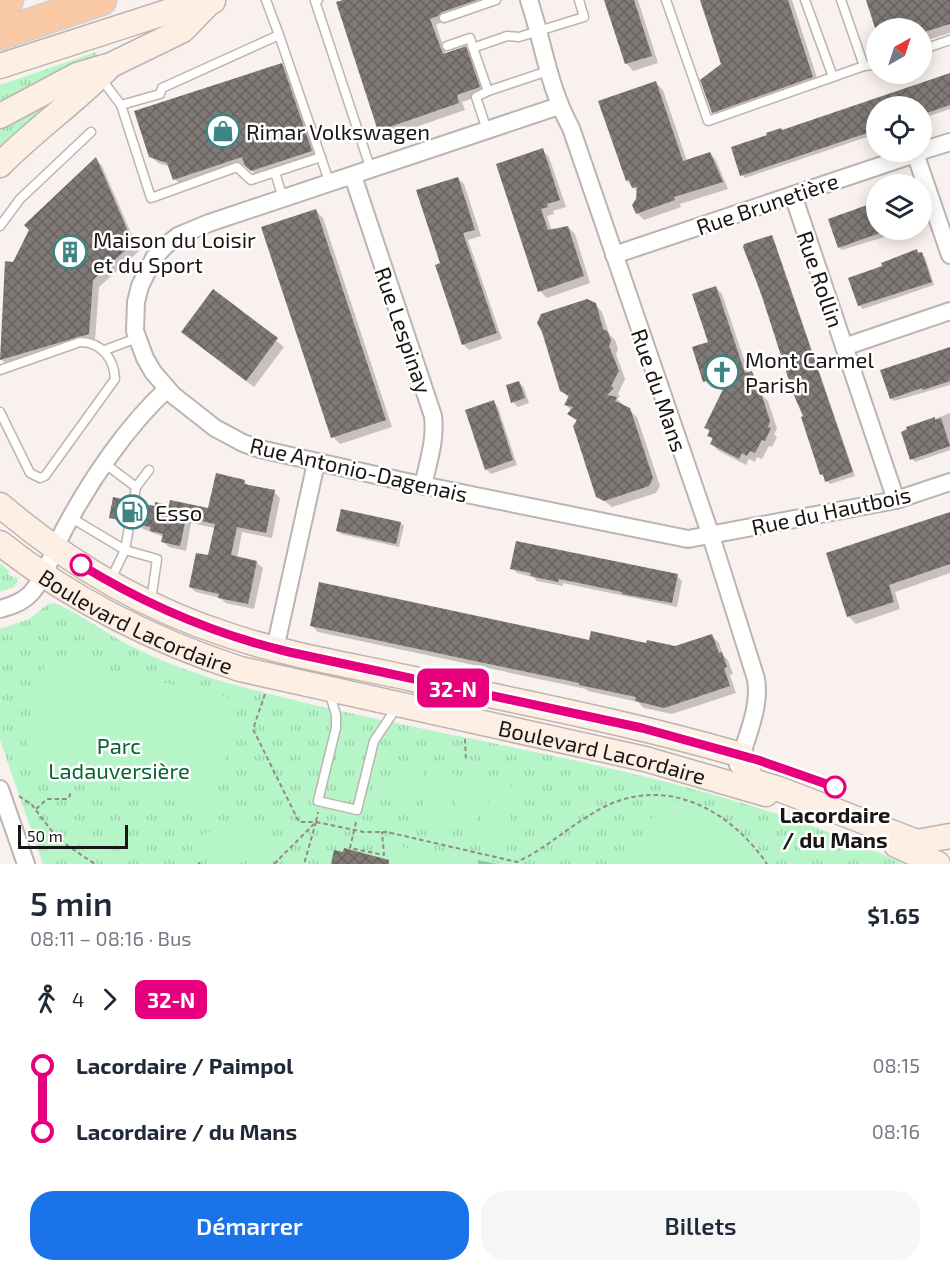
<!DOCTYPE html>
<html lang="fr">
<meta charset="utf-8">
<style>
:root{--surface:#fff;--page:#f6f6f7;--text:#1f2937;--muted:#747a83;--accent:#1a73e8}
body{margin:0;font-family:"Exo 2",sans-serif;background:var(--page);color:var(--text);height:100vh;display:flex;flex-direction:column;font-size:22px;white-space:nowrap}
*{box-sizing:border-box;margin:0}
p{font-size:20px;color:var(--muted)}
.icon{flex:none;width:33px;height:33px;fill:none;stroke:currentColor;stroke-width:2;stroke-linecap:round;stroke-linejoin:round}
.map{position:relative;height:864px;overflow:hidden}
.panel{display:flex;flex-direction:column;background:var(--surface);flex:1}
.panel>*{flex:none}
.badge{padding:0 12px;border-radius:9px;font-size:21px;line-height:39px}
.needle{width:39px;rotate:39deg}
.fabs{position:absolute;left:866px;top:18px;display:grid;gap:12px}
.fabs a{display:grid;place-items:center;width:66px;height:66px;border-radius:50%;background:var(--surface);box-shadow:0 3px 15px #0003;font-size:30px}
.scale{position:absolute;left:18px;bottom:15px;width:110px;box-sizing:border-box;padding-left:6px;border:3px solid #191615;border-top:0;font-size:16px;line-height:21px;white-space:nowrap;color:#191615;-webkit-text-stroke:4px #fff;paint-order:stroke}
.map>.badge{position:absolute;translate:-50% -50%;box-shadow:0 0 0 3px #fff}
.legs{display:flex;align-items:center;gap:9px;height:66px;padding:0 30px;font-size:20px}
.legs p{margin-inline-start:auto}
.headline{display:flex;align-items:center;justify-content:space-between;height:102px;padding:0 30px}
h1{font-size:33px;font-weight:600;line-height:45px}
.cta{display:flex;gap:12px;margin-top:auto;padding:12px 30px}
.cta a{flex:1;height:69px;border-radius:24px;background:var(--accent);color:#fff;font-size:24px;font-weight:600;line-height:69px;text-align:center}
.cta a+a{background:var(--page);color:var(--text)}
ul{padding:0 30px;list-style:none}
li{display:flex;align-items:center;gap:21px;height:66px;font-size:22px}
li i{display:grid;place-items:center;width:9px;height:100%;margin:0 8px;background:currentColor}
li i::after{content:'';width:15px;height:15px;margin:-8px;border:4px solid;border-radius:50%;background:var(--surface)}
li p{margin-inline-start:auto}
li:first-child i{background:linear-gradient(#0000 50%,currentColor 0)}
li:last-child i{background:linear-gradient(currentColor 50%,#0000 0)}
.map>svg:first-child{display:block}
.grass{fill:url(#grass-tufts)}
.garden{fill:#b6f5c8}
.shadow{fill:#0003}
.building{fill:url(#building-cross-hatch)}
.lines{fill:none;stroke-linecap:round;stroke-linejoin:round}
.service-casing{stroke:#bcb4b0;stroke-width:11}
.minor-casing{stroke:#bcb4b0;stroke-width:20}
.secondary-casing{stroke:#bcb4b0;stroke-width:27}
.motorway-casing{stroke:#d1d0d0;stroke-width:33}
.path{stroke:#918b89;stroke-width:2;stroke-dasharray:4.5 3;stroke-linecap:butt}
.service{stroke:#fff;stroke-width:8}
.minor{stroke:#fff;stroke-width:16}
.secondary{stroke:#feefe5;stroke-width:24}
.motorway{stroke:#facaa7;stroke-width:30}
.line-1-casing{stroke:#fff;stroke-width:14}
.line-1{stroke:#e6007e;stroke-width:9}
.stop-1-dot{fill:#fff;stroke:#e6007e;stroke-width:3}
.labels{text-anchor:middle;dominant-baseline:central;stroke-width:5;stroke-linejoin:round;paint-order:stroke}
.poi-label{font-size:22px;fill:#191615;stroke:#fff;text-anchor:start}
.street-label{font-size:22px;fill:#191615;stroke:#fff}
.park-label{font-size:22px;fill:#076434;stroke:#fff}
.stop-label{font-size:22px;font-weight:bold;fill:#191615;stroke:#fff}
</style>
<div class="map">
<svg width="950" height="864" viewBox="0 0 950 864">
<defs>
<pattern id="grass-tufts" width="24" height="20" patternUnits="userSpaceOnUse" patternTransform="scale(1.5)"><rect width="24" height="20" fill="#b6f5c8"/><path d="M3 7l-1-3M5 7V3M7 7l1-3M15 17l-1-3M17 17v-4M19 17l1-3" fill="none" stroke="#9cd1ab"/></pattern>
<pattern id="building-cross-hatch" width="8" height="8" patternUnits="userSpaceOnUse" patternTransform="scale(1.5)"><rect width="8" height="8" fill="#807975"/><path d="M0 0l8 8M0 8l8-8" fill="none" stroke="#68625f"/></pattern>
</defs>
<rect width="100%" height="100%" fill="#f9f1ed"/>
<g class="grass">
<polygon points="96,52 97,55 0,106 0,85"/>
<polygon points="55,100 0,152 0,130"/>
<polygon points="0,563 9,571 8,574 14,578 16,576 18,581 14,587 0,592"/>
<path d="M 54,603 C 77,612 103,631 125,643 C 159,661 198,675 235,685 C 458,746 692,765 904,864 L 43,864 L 0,740 L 0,629 L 29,619 L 48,604 Z"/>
</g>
<g class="garden">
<polygon points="46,656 237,699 213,808 22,766"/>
<polygon points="400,761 424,766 412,817 389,811"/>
<polygon points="431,768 455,774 443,824 420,819"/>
<polygon points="462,775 486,780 474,831 451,826"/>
<polygon points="494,782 517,787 506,838 482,833"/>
<path d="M 662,797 C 708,809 737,825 765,864 L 630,864 Z"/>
<polygon points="254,817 266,854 236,864 208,864 198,836"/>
<polygon points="390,844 475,863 477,858 504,864 385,864"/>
</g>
<g class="shadow">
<polygon points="347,0 484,0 436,25 446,54 465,48 472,55 486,94 462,102 465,110 387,137 380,130"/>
<polygon points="605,0 638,0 658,63 633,71 626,63"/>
<polygon points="702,0 792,0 819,84 720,119 713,112 723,65"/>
<polygon points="867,0 950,0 950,33 921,42 921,28 877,28"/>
<polygon points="281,64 288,71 318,158 259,178 246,165 182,186 175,179 171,167 158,163 151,156"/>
<polygon points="950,75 950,109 921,119 921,106 876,106 876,134 745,178 742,175 782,132"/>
<polygon points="656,83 663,90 687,161 710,153 716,160 728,189 680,204 681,207 644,220 637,213 638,192 627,181"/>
<polygon points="542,150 549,157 566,207 553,211 554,214 547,216 552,231 568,227 575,234 590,283 547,298 540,291 498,165"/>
<polygon points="96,159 102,166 139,251 99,287 95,340 8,366 1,359 14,263"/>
<polygon points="458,178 464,184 481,236 468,240 502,339 469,350 463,344 441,264"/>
<polygon points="876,203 876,230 912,230 896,236 894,234 842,250 839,247 829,220"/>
<polygon points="316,211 323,218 392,427 340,444 333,437"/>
<polygon points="771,237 774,240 855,476 830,484 821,474 805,417 794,393 745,247"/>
<polygon points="917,251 925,257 934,285 863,309 860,306 850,279 884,267"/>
<polygon points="715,287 722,294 749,374 752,373 759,380 762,390 761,394 768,401 777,429 774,434 777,437 772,447 769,446 762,459 757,457 755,462 749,459 746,465 719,451 712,444 713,440 709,435 710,432 706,428 728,383 712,388 705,381"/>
<polygon points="214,291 284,347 254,387 190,338"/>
<polygon points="595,304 602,312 609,334 615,340 618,349 616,354 625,379 618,394 620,396 617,399 637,417 660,486 656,493 612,507 598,496 578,422 569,414 572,411 566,405 568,397 561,390"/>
<polygon points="950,348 950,385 894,401 891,398"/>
<polygon points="519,382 524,388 529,403 518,407 513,402"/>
<polygon points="493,402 498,407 517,465 491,474 486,469"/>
<polygon points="950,413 950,450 915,462 912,459 909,429"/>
<polygon points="244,481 250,487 274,492 280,498 272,538 242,532 237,558 257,563 263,568 254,609 226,603 220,598 196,592 190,587 209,557 215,528 191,523 186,551 169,547 163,542 164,537 143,529 138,523 156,508 209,510"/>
<polygon points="950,513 950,573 895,592 900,609 856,624 849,617 828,554"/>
<polygon points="400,523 404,526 399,547 341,534 338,531"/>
<polygon points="512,568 677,576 682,581 677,607 563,583 563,586 537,581 533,577 517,573"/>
<polygon points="311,625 675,648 712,636 719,643 723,655 728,660 733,674 730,675 736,693 672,714 644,708 638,702 588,691 586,689 318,632"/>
<polygon points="478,860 497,864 478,864"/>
</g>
<g class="building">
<polygon points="343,0 477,0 442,12 438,16 430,19 443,54 466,46 480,87 457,95 459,103 378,131 336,2"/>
<polygon points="604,0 634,0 652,56 625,64"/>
<polygon points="700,0 788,0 813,77 712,113 700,80 721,64"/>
<polygon points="866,0 950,0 950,24 921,33 921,28 875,28"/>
<polygon points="282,63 312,151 251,171 245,166 242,157 173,180 167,163 149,157 134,111"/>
<polygon points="950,73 950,105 921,115 921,106 876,106 876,130 740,176 731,147 767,135 766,133 781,128 782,130"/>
<polygon points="656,81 683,161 710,152 723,182 674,197 675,200 636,214 632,205 636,199 637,187 632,188 629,180 626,181 598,101"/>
<polygon points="543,148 560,200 547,204 548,207 541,209 548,230 568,226 584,276 538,292 496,164"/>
<polygon points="96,157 133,243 93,280 89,334 0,360 5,261 13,262 29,230 24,225"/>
<polygon points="458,177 475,230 463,233 497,333 462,345 435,265 440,263 416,190"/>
<polygon points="870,204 876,221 876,230 879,230 880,233 838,248 828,219"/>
<polygon points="316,209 386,420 331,438 261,227"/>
<polygon points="772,235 853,472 825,482 823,474 820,475 801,417 803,416 793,393 762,296 743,247 744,244"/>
<polygon points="917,249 918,253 922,252 932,282 858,306 848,278 882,266 881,263"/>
<polygon points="716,286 745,373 752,371 756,382 753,389 761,393 770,421 768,427 771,428 765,441 762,440 755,453 750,451 747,456 742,453 739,459 710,444 713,438 707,436 710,430 704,428 731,373 703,382 692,347 708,342 692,294"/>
<polygon points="213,289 278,338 246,381 181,332"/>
<polygon points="587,299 596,303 603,329 608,332 611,341 609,346 619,371 611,386 614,388 607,395 617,397 615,401 630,408 653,478 649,486 604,501 596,497 573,426 577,420 567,414 573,407 564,405 569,396 560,391 542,332 537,323 541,314"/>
<polygon points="950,347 950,381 923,390 922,388 890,399 880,370"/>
<polygon points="519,381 525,398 511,403 506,385"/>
<polygon points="494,400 513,460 485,470 465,410"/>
<polygon points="935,417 935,420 941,418 950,446 910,460 901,432 907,429 906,427"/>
<polygon points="216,473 245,480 244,484 275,490 266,533 237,527 231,555 257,561 248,604 218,598 219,594 189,587 196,553 208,555 215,524 186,518 180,546 161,542 163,534 150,531 150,527 136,524 140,503 155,506 155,502 169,505 170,500 208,508"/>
<polygon points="113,497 127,500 124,521 109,518"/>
<polygon points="341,509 401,522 396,544 336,531"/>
<polygon points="950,512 950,564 889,585 894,602 847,617 826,553"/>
<polygon points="516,541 678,574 672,603 622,594 622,592 579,583 559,579 558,582 530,576 531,573 510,569"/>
<polygon points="319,582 589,640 591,631 646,643 647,640 675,646 712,634 719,653 722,652 727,667 724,668 730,686 664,708 635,701 636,697 579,685 579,683 310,626"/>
<polygon points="344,848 389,860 389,864 331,864 334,850 343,852"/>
</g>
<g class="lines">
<g class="service-casing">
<g id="service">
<polyline points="318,0 315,1 371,170"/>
<polyline points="666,0 708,121 864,66 876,65"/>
<polyline points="805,0 833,77"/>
<polyline points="841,0 864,66"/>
<polyline points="444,18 496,0"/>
<polyline points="279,35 330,184"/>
<polyline points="447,46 470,38 473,48"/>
<polyline points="921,50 950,40"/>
<polyline points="100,77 121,105 160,94 162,88 279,35 266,0"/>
<polyline points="488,91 473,48 507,36 519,37 584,17 579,0"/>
<polyline points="121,105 151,198 237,167 251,180 321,157"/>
<polyline points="487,130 476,97 488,91 548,71"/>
<polyline points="275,172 283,199"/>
<polyline points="0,226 20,199 91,132"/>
<polyline points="105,350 137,338"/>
<path d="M 0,370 L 80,342 C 101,342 114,358 115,379 L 45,476 L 40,478 L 30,473 L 0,412"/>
<polyline points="136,487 149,470"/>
<polyline points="70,517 125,550 136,487 104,463"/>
<polyline points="110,581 125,550 157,559 151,601"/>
<polyline points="329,691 336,715 336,728 318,801 357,810 374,741 397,707"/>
</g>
</g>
<g class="minor-casing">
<g id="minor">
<path d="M 529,0 C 544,45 548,86 571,128 L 711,536 L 756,679 C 761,706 746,739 738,765"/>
<polyline points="559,106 209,223 178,236 165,246 154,258 140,286 136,302 135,331 145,358 153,372 173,395 215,428 243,443 260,449 407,482 688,539 896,500 950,482"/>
<polyline points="921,151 950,142"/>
<polyline points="915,153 950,255"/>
<path d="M 353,176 L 433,416 C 436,440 428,462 423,486"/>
<polyline points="793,195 896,500"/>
<polyline points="614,255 921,152"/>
<polyline points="844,347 950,311"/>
<path d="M 0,609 C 10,606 21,603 29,595 C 46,579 54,546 66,526 C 91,479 128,425 167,389"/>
<polyline points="275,649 316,463"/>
<polyline points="0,789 26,864"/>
</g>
</g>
<g class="secondary-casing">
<g id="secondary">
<polyline points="0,66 173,10 213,1"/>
<polyline points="0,116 77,75 111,65 183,30 210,2"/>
<path d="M 0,165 C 34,130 75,102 109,67"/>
<path d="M 0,505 C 67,562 144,608 228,635 C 287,655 349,665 409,678 C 520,702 632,723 741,755 L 752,781 L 779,789 L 917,842 L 950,836"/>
<path id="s1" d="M 0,543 C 73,601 152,640 240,669 L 645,759 L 766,794"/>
<polyline points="896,845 938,864"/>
</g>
</g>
<g class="motorway-casing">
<g id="motorway">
<polyline points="0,3 8,0"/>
<polyline points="0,34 101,0"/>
</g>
</g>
<g class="path">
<polyline points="265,694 253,729 299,822 316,822 304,864"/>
<polyline points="465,739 466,761"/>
<polyline points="19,796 32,805 51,830 68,846 95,864"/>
<polyline points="36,809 47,799 66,799 69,798 71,791"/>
<path d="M 316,822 L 364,832 L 387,832 L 517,862 C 549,847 575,821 606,806 C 669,776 731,811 767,864"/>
<polyline points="356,822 350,848 384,855 382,832"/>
<polyline points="198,864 200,863"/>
<polyline points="274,864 316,822 318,812"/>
</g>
<use href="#service" class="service"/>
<use href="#minor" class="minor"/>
<use href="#secondary" class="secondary"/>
<use href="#motorway" class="motorway"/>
</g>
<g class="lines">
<g class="line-1-casing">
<path id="line-1" d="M 81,565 C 146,605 214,634 289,652 L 642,728 L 758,760 L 835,787"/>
</g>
<use href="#line-1" class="line-1"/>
</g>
<defs>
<g id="shop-ring" transform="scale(1.725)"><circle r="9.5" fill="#fff" stroke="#3c8584" stroke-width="1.5"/><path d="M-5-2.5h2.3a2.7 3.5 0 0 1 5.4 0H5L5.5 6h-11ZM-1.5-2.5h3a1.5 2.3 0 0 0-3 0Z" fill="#3c8584"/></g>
<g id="building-ring" transform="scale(1.725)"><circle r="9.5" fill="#fff" stroke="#3c8584" stroke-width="1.5"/><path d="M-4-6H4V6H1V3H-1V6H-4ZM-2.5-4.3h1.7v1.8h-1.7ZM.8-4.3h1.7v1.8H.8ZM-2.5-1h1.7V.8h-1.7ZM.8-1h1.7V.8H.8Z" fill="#3c8584"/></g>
<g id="church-ring" transform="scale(1.725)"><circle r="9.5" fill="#fff" stroke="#3c8584" stroke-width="1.5"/><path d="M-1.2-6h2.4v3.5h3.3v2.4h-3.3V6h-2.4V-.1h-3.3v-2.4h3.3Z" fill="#3c8584"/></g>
<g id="fuel-ring" transform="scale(1.725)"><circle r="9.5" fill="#fff" stroke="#3c8584" stroke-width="1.5"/><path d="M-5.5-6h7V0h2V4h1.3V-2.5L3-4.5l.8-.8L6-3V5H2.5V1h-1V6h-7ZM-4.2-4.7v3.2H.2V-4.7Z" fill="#3c8584"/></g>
</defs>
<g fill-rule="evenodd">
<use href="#shop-ring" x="223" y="131"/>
<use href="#building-ring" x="70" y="252"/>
<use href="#church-ring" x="722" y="372"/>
<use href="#fuel-ring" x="132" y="512"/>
</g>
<g class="stop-1-dot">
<circle cx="81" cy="565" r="10"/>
<circle cx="835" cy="787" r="10"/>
</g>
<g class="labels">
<g class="poi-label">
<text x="246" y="131">Rimar Volkswagen</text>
<text x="93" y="239">Maison du Loisir<tspan x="93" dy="25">et du Sport</tspan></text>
<text x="745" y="359">Mont Carmel<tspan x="745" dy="25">Parish</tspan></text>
<text x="155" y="512">Esso</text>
</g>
<g class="street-label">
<text transform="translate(767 203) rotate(-19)">Rue Brunetière</text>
<text transform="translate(821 279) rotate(71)">Rue Rollin</text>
<text transform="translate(404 330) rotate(71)">Rue Lespinay</text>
<text transform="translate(660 390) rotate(71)">Rue du Mans</text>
<text transform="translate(359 469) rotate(13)">Rue Antonio-Dagenais</text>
<text transform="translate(831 510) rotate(-12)">Rue du Hautbois</text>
<text stroke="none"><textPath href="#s1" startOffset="158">Boulevard Lacordaire</textPath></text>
<text stroke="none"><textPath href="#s1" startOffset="644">Boulevard Lacordaire</textPath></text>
</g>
<g class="park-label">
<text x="119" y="745">Parc<tspan x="119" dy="25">Ladauversière</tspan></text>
</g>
<g class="stop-label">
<text x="835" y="814">Lacordaire<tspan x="835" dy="25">/ du Mans</tspan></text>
</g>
</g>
</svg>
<div class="fabs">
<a><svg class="needle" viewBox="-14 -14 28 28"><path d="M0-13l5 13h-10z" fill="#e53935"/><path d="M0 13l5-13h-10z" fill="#747a83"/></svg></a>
<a><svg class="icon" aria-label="locate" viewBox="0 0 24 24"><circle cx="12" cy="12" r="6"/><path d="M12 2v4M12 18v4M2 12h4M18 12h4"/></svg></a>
<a><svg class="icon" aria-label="layers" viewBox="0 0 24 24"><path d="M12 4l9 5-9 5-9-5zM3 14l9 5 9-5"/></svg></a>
</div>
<div class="scale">50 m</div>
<b class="badge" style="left:453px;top:688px;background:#e6007e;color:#fff">32-N</b>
</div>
<section class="panel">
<div class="headline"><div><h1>5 min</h1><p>08:11 – 08:16 · Bus</p></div><b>$1.65</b></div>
<div class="legs"><svg class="icon" aria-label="walk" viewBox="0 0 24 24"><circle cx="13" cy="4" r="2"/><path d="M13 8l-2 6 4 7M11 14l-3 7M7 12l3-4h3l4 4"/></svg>4<svg class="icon" aria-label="forward" viewBox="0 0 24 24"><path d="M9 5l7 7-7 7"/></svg><b class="badge" style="background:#e6007e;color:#fff">32-N</b></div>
<ul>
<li><i style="color:#e6007e"></i><b>Lacordaire / Paimpol</b><p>08:15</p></li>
<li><i style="color:#e6007e"></i><b>Lacordaire / du Mans</b><p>08:16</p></li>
</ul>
<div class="cta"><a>Démarrer</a><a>Billets</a></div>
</section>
